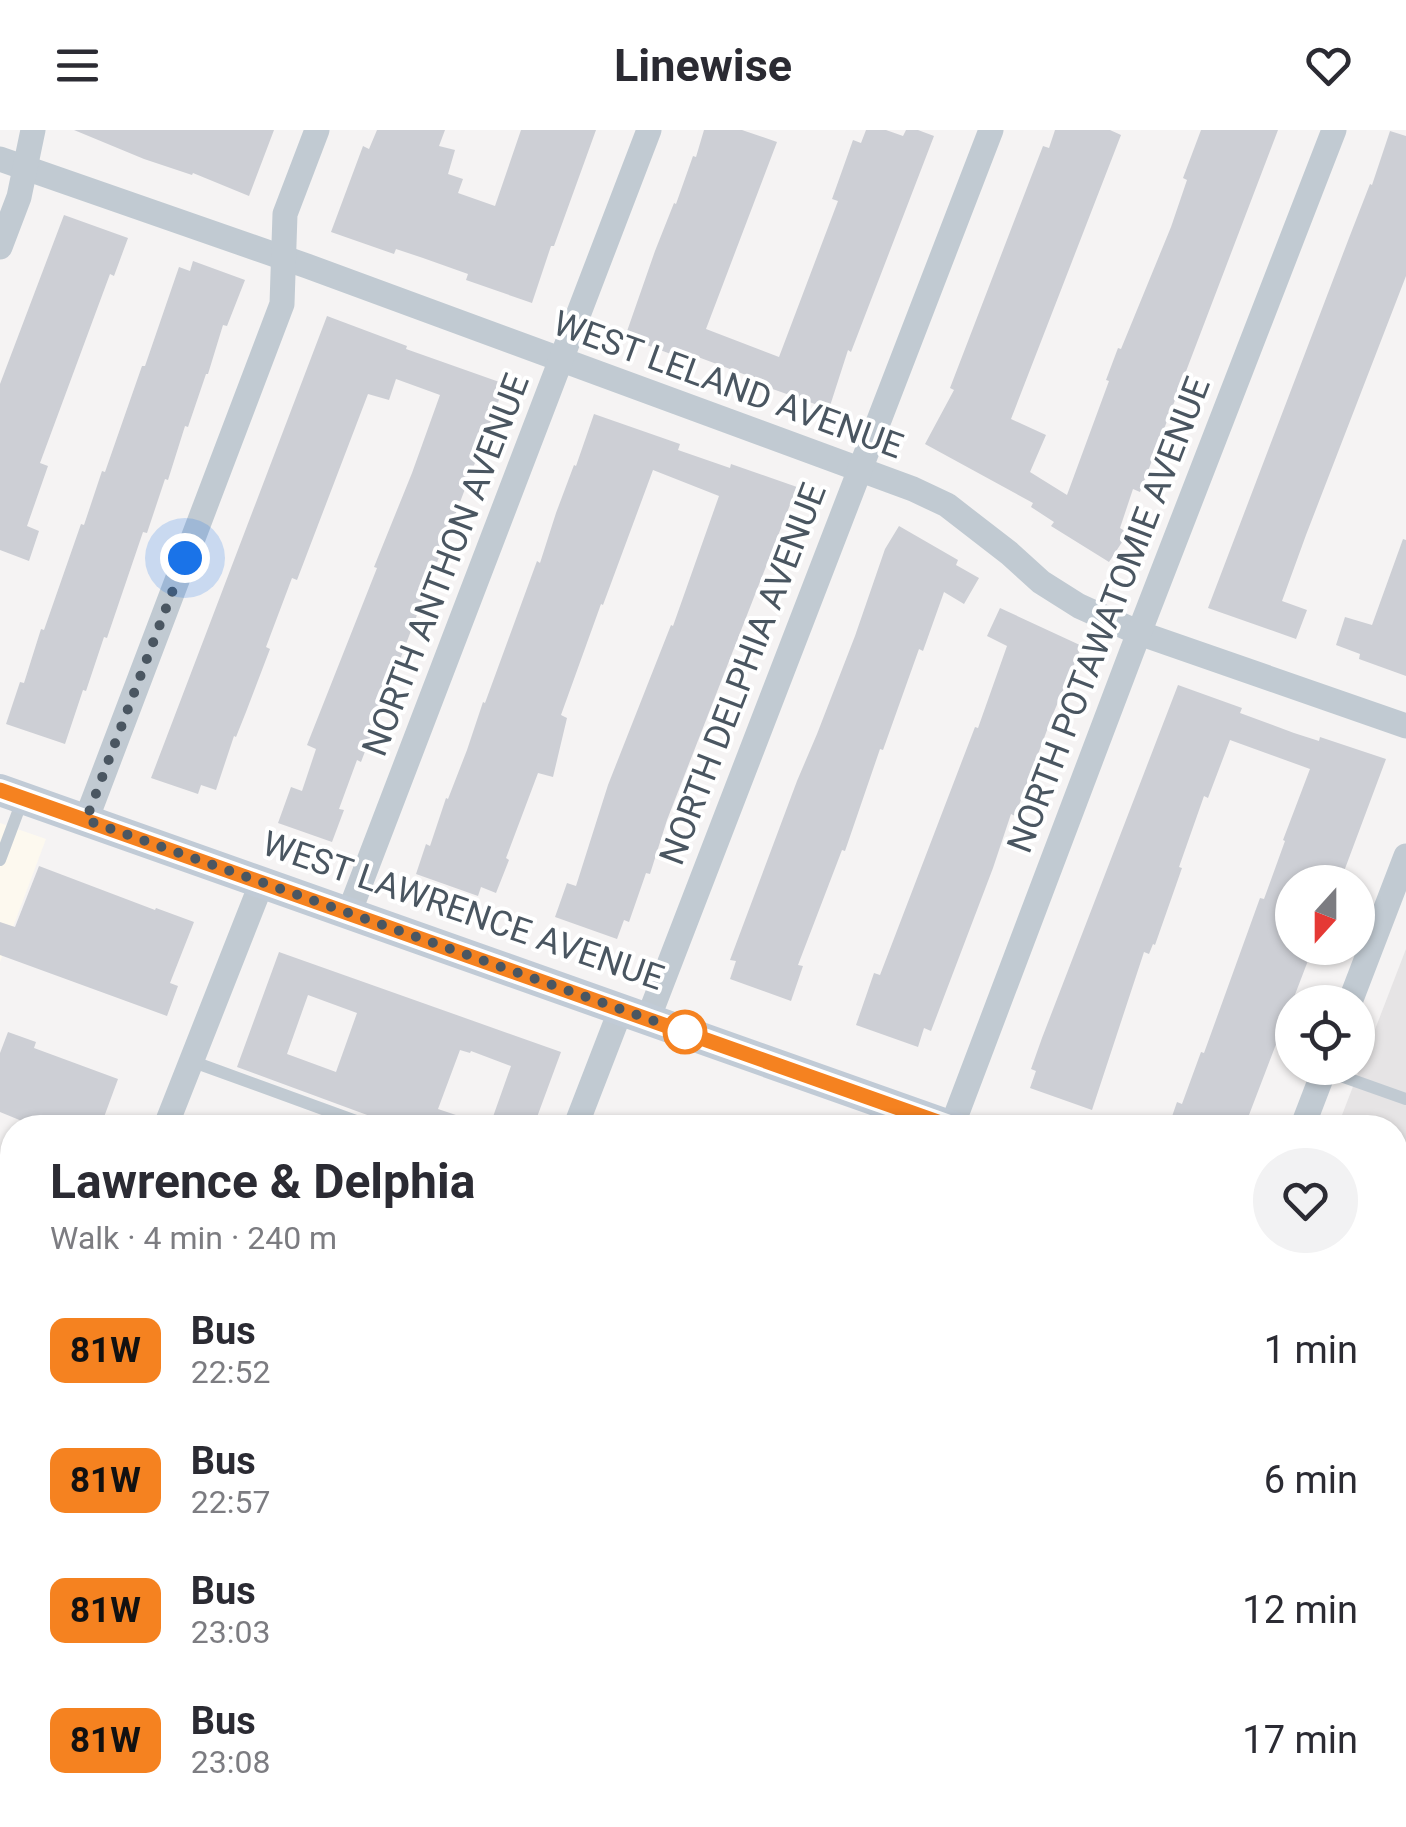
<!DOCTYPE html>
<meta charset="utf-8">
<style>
:root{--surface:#fff;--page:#f2f2f3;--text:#2b2b33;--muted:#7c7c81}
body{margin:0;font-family:Roboto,sans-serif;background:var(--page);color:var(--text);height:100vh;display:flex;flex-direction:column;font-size:38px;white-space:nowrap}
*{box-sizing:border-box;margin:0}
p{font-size:32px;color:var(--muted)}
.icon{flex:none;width:55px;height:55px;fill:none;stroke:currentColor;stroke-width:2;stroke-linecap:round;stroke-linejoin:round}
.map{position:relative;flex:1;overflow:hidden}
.drawer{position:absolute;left:0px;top:985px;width:1408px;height:712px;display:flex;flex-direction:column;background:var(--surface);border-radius:40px 40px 0 0;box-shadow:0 2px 8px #0004}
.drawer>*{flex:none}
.badge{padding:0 20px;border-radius:15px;font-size:35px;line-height:65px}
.needle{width:65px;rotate:201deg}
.tools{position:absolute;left:1275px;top:735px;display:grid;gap:20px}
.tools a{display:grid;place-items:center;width:100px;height:100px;border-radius:50%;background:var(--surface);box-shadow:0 2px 8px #0004;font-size:50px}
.you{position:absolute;width:50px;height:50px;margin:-25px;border:8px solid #fff;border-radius:50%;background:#1a73e8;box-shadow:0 0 0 15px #1a73e833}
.map>.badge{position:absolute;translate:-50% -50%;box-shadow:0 0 0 5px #fff}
.round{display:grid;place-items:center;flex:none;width:105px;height:105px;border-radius:52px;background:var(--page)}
.summary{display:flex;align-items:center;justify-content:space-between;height:170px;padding:0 50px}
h1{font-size:48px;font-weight:700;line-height:75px}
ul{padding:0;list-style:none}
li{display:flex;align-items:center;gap:30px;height:130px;padding:0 50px}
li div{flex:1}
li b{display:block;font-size:38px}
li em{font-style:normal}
li .badge{min-width:110px;font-weight:700;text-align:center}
header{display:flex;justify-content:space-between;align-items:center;height:130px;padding:0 50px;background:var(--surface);font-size:45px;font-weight:700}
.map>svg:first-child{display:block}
.commercial{fill:#fdf9ef}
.education{fill:#e6e4e5}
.building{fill:#cdcfd5;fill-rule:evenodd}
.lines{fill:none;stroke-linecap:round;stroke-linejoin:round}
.service{stroke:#c1cad2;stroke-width:12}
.minor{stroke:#c1cad2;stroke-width:25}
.secondary{stroke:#c1cbd6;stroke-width:32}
.line-casing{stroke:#fff;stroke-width:22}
.line{stroke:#f58220;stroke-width:15}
.walk{stroke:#4a5661;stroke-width:10;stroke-dasharray:0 18}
.stop-dot{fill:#fff;stroke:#f58220;stroke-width:5}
.labels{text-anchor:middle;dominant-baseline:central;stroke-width:8;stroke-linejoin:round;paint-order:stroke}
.street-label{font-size:35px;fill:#4a5661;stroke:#fff}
</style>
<header><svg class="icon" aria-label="menu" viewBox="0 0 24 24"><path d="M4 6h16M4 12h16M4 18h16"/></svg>Linewise<svg class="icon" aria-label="heart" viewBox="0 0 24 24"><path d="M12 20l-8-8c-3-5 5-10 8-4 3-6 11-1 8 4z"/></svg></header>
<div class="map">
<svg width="1406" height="1697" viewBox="0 0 1406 1697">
<rect width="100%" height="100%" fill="#f5f3f3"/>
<polygon class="commercial" points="0,693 46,709 0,832"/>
<polygon class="education" points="1406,819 1406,1108 1395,1104 1395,998 1337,998"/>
<g class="building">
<polygon points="74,0 274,0 249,66 193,43 192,45 144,29"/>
<polygon points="377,0 445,0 439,16 455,20 448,44 463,49 458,63 495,76 521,0 596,0 554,116 551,116 532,173 466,150 468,144 423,128 396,119 394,124 331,102 363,16 369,19"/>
<polygon points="704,0 742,0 777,12 706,199 779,227 838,71 832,69 853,10 861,13 866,0 886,0 903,6 906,0 918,0 934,6 851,222 848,220 829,279 744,249 746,245 690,224 687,230 625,207 655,121 674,73 676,74 693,26 696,27"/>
<polygon points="1055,0 1110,0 1121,5 1011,289 1046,305 1030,342 1067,365 1109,251 1106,250 1118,218 1121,219 1171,97 1187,50 1183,48 1201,0 1278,0 1140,362 1133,359 1120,398 1128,403 1109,432 1051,396 1054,392 1031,377 1033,373 925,314 954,260 950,258 1043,16 1049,18"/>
<polygon points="1390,1 1406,6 1406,146 1306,405 1282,471 1307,480 1296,509 1208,478 1349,108 1370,54 1372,55"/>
<polygon points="64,85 128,108 114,146 110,144 40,333 48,336 27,396 39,401 29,431 0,420 0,254"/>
<polygon points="193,131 245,150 227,196 223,195 208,244 206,244 188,297 185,296 168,350 165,349 147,403 143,402 107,508 104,507 86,561 83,560 65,614 6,594 20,552 24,553 41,499 44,500 81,394 84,395 102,341 105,342 142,236 145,236 179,137 190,141"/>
<polygon points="327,186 407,216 406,219 505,254 361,632 357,630 339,679 344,680 332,712 278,693 291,657 302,661 316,619 307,615 377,438 374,437 412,343 440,265 396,249 389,270 368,264 297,450 292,448 266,517 270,519 246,582 236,607 234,606 216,660 201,655 198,664 151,648"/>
<polygon points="594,284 680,314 678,320 730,338 731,334 797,357 667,690 650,744 646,743 629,792 624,790 617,809 555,787 567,753 576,756 608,655 671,495 673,496 719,366 653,340 603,475 601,474 561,585 567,588 553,647 538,643 506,728 509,730 496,763 481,757 478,766 416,744 426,714 430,716 446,668 448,669 467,620 483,572 485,573 537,431 540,433 556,383 574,335 576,336"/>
<polygon points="899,396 958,430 956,435 979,448 964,474 944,462 923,521 919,519 883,620 880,619 845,721 842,720 798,835 803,836 791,871 730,849 736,831 730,830 797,651 817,604 855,506 885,419"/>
<polygon points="1403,409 1406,410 1406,546 1359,529 1360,524 1336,515 1345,487 1372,495"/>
<polygon points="1000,478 1082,516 1053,584 1015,686 1011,684 993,738 931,901 924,898 918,917 856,895 874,843 880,845 975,597 978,598 1007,516 987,506"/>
<polygon points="1178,555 1242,578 1240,583 1294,603 1319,611 1320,607 1386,629 1340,752 1292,752 1292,818 1309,818 1306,827 1309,828 1244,998 1168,998 1177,972 1182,974 1201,922 1204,923 1260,768 1264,769 1285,711 1283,710 1310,639 1230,610 1208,668 1204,666 1179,737 1182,738 1155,815 1153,814 1149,824 1144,822 1092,980 1030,958 1036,941 1031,939 1042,908"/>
<polygon points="39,736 155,780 156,778 194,792 170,853 178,856 167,886 0,825 0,792 15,797"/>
<path d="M 279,822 L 561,922 L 533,998 L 489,998 L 511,936 L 471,921 L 470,923 L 460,920 L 438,979 L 483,994 L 482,998 L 396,998 L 378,989 L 237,937 ZM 308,865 L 357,883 L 336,942 L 287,924 Z"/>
<polygon points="8,902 36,912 34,918 118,949 100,998 39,998 0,982 0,923"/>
</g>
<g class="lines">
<g class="service">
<polyline points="0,730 22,671"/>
<polyline points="191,931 375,998"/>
<polyline points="1324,940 1406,969"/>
<polyline points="1395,1055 1406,1059"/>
</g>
<g class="minor">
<polyline points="0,29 307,136 913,359 947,375 1009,423 1041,452 1079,476 1139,503 1406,596"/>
<polyline points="0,117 19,67 33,0"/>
<polyline points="86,690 282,174 285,84 317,0"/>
<polyline points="349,783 649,0"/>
<polyline points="1350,872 1406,726"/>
<polyline points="648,889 991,0"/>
<polyline points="952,996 1132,521 1334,0"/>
<polyline points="165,998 262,752"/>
<polyline points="575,998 621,879"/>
<polyline points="1302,998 1325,938"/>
<polyline points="0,1414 12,1382"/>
<polyline points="0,1463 12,1468"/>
<polyline points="303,1697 307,1685"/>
<polyline points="705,1697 710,1685"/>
<polyline points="1109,1697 1114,1685"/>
</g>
<g class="secondary">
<polyline points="0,660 955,998"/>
<polyline points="1395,1153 1406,1157"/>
</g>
</g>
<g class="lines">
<g class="line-casing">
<polyline id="line" points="0,660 955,998"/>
</g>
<use href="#line" class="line"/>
<polyline class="walk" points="185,428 86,690 685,902"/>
</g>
<circle class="stop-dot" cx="685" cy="902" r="20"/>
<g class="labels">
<g class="street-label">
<text transform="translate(728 255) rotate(20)">WEST LELAND AVENUE</text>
<text transform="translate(446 435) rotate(-69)">NORTH ANTHON AVENUE</text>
<text transform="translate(1109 485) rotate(-69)">NORTH POTAWATOMIE AVENUE</text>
<text transform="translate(743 544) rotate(-69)">NORTH DELPHIA AVENUE</text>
<text transform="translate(463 781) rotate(19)">WEST LAWRENCE AVENUE</text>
</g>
</g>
</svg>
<div class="tools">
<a><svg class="needle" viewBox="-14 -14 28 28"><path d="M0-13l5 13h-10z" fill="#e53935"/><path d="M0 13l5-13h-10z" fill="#7c7c81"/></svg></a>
<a><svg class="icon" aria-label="locate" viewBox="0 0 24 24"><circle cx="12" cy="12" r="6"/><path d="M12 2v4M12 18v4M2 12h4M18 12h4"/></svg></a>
</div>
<div class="you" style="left:185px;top:428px"></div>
<section class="drawer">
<div class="summary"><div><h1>Lawrence &amp; Delphia</h1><p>Walk · 4 min · 240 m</p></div><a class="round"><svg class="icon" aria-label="heart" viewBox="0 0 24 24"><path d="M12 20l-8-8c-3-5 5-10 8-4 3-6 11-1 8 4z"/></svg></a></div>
<ul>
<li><span class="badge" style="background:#f58220;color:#111">81W</span><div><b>Bus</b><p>22:52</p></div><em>1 min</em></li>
<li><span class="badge" style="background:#f58220;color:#111">81W</span><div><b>Bus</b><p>22:57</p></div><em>6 min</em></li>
<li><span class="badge" style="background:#f58220;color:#111">81W</span><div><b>Bus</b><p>23:03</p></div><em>12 min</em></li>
<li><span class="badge" style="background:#f58220;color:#111">81W</span><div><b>Bus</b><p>23:08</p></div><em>17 min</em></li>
</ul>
</section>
</div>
